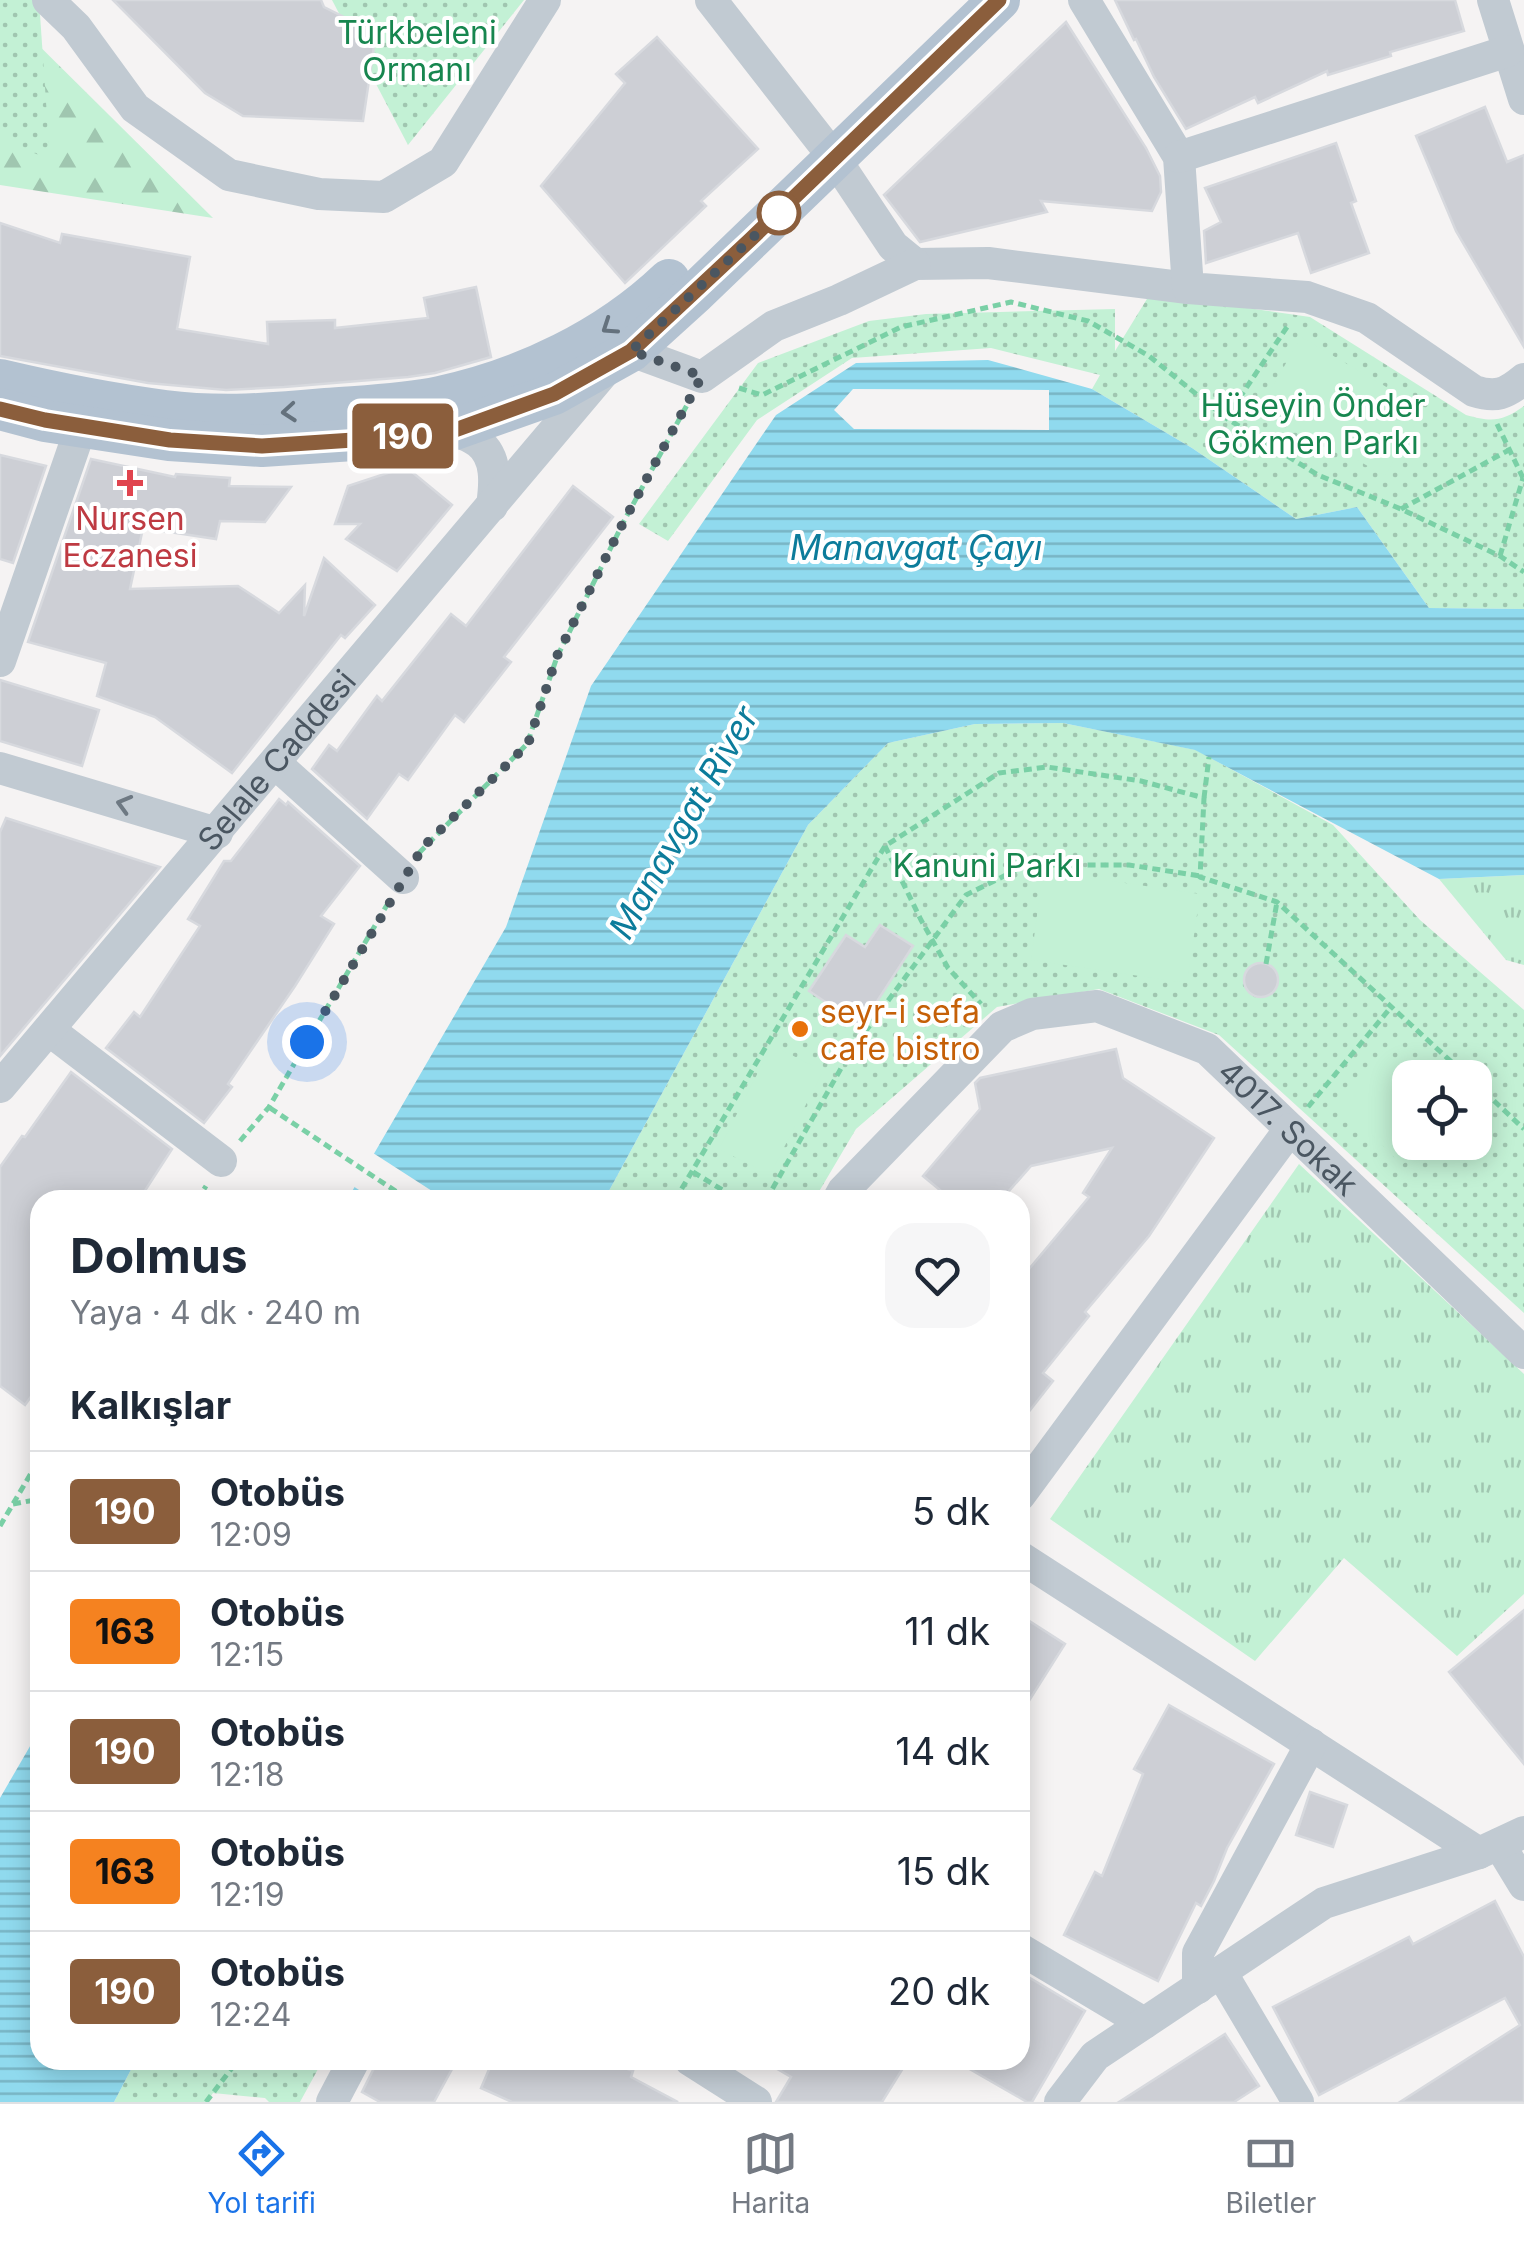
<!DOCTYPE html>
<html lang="tr">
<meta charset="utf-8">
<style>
:root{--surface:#fff;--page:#f6f6f7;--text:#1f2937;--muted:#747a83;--line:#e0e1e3;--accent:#1a73e8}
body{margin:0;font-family:Inter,sans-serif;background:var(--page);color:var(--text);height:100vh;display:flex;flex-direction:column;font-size:38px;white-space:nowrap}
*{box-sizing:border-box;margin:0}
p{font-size:32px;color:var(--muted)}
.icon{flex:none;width:55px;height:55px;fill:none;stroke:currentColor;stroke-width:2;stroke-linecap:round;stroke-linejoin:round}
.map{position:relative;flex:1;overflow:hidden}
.panel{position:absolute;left:30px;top:1190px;width:1000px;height:880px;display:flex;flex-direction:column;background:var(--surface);border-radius:30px;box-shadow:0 5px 25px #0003}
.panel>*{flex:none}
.badge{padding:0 20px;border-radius:8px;font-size:35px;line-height:65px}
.fabs{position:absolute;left:1392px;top:1060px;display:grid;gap:20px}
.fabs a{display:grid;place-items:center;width:100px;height:100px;border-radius:20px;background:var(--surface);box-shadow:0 5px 25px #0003;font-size:50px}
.you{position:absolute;width:50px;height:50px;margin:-25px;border:8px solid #fff;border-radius:50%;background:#1a73e8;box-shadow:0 0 0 15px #1a73e833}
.map>.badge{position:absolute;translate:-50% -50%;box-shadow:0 0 0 5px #fff}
h2{padding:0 40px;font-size:38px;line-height:90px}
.round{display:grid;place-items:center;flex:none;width:105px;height:105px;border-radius:30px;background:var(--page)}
.head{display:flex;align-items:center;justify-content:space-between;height:170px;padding:0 40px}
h1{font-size:48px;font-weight:700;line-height:75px}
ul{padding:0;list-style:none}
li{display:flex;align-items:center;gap:30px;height:120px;padding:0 40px;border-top:2px solid var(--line)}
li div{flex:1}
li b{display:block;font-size:38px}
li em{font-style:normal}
li .badge{min-width:110px;font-weight:700;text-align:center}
.tab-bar{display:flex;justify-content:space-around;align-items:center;height:140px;border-top:2px solid var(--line);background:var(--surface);font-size:28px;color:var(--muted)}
.tab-bar a{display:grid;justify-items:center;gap:5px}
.tab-bar .current{color:var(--accent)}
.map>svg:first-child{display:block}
.grass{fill:url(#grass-tufts)}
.forest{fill:url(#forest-firs)}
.park{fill:url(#park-dots);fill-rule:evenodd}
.pitch{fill:#c3f1d5}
.water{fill:url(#water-rules)}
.pier{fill:#f5f3f3}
.building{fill:#cdcfd5;stroke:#d7d9de;stroke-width:2.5}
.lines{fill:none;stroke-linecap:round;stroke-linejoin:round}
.path{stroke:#7ad0a6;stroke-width:5;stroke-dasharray:8 5;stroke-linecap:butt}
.minor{stroke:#c1cad2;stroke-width:32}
.major{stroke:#b3c2d1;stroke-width:42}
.oneway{stroke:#64717d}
.oneway2{stroke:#6e7983}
.line-casing{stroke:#fff;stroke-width:22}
.line{stroke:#8b5e3c;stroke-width:15}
.walk{stroke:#4a5661;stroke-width:10;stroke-dasharray:0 18}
.stop-dot{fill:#fff;stroke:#8b5e3c;stroke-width:5}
.health-dot{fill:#e0444e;stroke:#fff;stroke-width:4}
.food-dot{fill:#e8710a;stroke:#fff;stroke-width:4}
.labels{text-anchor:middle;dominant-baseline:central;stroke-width:8;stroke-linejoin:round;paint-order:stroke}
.park-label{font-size:32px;fill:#17864f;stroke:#fff}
.health-label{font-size:32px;fill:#be3a42;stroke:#fff}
.street-label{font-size:32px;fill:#4a5661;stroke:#fff}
.food-label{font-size:32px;fill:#c56008;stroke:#fff;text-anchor:start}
.water-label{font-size:35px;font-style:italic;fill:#0c7c9b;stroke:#fff}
</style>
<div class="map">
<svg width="1524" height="2102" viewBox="0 0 1524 2102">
<defs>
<pattern id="grass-tufts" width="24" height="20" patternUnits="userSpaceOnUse" patternTransform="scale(2.5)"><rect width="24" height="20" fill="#c3f1d5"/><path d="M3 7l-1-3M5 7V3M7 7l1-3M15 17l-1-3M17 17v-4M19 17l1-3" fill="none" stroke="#a0c6b0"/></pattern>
<pattern id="forest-firs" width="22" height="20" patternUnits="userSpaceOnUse" patternTransform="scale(2.5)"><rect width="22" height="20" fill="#c3f1d5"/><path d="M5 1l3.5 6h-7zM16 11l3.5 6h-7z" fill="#a0c6b0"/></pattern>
<pattern id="park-dots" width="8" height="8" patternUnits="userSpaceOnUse" patternTransform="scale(2.5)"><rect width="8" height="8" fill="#c3f1d5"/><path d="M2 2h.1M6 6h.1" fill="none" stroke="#a0c6b0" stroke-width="1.8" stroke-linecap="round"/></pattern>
<pattern id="water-rules" width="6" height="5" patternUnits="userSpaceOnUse" patternTransform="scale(2.5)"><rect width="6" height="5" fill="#90daee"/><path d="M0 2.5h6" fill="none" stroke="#78b4c4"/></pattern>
</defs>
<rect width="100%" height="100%" fill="#f5f3f3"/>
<g class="grass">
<polygon points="1524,875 1524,965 1506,960 1439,879"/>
<polygon points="1299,1164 1524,1374 1524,1594 1457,1656 1344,1558 1255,1661 1050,1519"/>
</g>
<polygon class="forest" points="0,7 213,218 0,185"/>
<g class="park">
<polygon points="0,0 39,0 50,160 0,138"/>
<polygon points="332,0 524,0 408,145"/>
<path d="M 1150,294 L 1310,317 L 1466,415 C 1491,422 1502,422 1524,406 L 1524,609 L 1429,608 L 1357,507 L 1296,519 L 1192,448 L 1092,389 L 1100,375 L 991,348 L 852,358 L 757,420 L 668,541 L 639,524 L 758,363 L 869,321 L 926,314 L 1115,309 L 1115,351 Z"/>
<path d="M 1063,723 L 1196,750 L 1333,825 L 1420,920 L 1524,1010 L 1524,1313 L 1219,1035 L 1099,989 L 997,1007 L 856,1129 L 814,1200 L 604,1200 L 808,825 L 888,743 L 975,724 ZM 1410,1078 L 1475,1078 L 1475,1142 L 1410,1142 Z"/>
<polygon points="136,2060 323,2060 300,2102 269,2102 265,2098 213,2093 207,2102 114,2102"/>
</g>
<g class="pitch">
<polygon points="1301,337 1424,409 1385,476 1262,405"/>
<polygon points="1043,871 1200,894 1187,983 1031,960"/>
<polygon points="772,1045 823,1071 770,1175 719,1149"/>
<polygon points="1383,1051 1410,1078 1410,1142 1424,1143 1402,1165 1335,1100"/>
</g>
<g class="water">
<polygon points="988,360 1092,389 1192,448 1296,519 1357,507 1429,608 1524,609 1524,875 1439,879 1195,750 1063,723 975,724 888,743 808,825 604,1200 347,1200 506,927 591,686 776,415 856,363"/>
<polygon points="40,1729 40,2060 136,2060 114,2102 0,2102 0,1798"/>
</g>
<g class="pier">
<polygon points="853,389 1049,390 1049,430 854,429 834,410"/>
<polygon points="370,1151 446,1200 374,1200 350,1184"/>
</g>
<g class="building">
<polygon points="113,0 321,0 324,7 376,33 363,121 243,116 205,93"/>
<polygon points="1115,0 1455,0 1464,31 1390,52 1391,56 1328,75 1327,71 1258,103 1255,97 1186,129 1154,77 1136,39 1134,40"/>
<polygon points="1066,22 1146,148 1160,176 1161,192 1152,211 1041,201 1047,212 920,242 884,195"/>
<polygon points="657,37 758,149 701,201 706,206 625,283 541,186 625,83 616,74"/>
<polygon points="1485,107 1507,162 1524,155 1524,347 1456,231 1416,136"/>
<polygon points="1336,143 1356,201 1351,203 1369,253 1311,273 1298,233 1206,263 1204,231 1221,222 1205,188"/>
<polygon points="0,223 60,243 62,234 190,257 177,329 268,344 267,322 335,320 335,328 428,318 424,298 476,287 491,357 435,373 408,377 284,387 226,390 148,383 0,356"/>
<polygon points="0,455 46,466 13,563 0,559"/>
<polygon points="91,459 175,477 176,474 230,478 229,486 291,487 265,522 220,521 216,539 143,528 130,589 238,586 279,613 305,585 304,616 324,558 375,605 345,638 341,635 232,773 155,717 97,696 106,663 28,642"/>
<polygon points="406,467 452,505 397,571 346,539 360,524 335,524 348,486"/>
<polygon points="573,486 613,517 504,657 511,662 464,722 455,715 408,780 399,774 367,819 312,769 329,745 337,751 377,696 382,701 451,614 466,626"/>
<polygon points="0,680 99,710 82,766 0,741"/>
<polygon points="279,799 286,805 288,802 360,866 321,916 334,924 295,986 228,1084 232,1087 204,1123 106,1048 134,1012 140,1017 200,926 188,919 224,861 231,861"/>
<polygon points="6,818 160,867 0,1056 0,832"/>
<polygon points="880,925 913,946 861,1026 809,991 846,935 865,947"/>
<circle cx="1261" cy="980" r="17"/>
<polygon points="1116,1049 1123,1078 1214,1138 1149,1236 1085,1312 1089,1316 1043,1373 1053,1381 1020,1423 1020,1264 1029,1269 1089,1197 1083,1193 1112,1148 1031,1166 1001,1200 952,1200 923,1176 980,1109 975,1083 980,1078"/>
<polygon points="71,1072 172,1149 139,1200 40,1200 40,1384 25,1405 0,1386 0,1167 22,1136 25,1137"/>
<polygon points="1524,1610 1524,1764 1449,1672"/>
<polygon points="1020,1615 1065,1644 1020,1715"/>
<polygon points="1169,1705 1274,1764 1227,1848 1214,1881 1201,1906 1196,1903 1158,1981 1064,1935 1095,1872 1102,1876 1143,1774 1134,1769"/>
<polygon points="1310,1792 1347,1805 1333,1847 1296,1835"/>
<polygon points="1495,1901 1524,1957 1524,2102 1400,2102 1520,2025 1505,1998 1319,2095 1273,2007 1409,1937 1413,1944"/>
<polygon points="1020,1972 1085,2011 1032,2102 1027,2102 954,2060 1020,2060"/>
<polygon points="1225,2034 1259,2086 1234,2102 1119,2102"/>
<polygon points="378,2060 435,2060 452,2069 434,2102 380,2102 362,2092"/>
<polygon points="493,2060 604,2060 633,2071 631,2077 678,2102 512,2102 481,2088"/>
<polygon points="762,2060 908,2060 882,2102 776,2102 791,2077"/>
</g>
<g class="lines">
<g class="path">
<polyline points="1287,327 1226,418 1318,475 1401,509 1500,556 1524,572"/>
<polyline points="739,388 762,395 901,327 1011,302 1088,321 1149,356 1226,418"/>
<polyline points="1497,424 1524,480"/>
<polyline points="1401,509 1509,450"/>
<polyline points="1500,556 1523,478"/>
<polyline points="1204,798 1209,757"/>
<polyline points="885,846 921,920 948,968 981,1004"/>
<polyline points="419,853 527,744 557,657 624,521 687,405"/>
<polyline points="1266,964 1277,902"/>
<polyline points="1475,1083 1524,1129"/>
<polyline points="1308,1107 1392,1006"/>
<polyline points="270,1108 409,1200"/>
<polyline points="240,1141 269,1107 387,905"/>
<polyline points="693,1172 739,1200"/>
<polyline points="197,1200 206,1186"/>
<polyline points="675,1200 885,846 999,773 1047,767 1141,781 1204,798 1200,877 1277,902 1469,1078"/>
<polyline points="766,1200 851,1051 966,895 1026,865 1129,865 1200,876"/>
<polyline points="13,1504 40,1499"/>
<polyline points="0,1526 40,1458"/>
<polyline points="206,2102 238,2060"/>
</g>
<g class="minor">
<polyline points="48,0 76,27 135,108 229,175 319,194 384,197 443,162 545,0"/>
<polyline points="711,0 835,159 893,246 915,264 988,263 1188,288"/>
<path d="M 1084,0 L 1179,157 L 1188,288 L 1307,297 L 1367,318 L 1474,391 C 1496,398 1506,394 1524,379"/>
<polyline points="1493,0 1524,99"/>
<polyline points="1179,157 1508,51"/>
<polyline points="631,351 702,377 774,326 839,300 915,264"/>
<path d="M 455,429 C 462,434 471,437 478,442 C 498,457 495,485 492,506"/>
<polyline points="0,661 81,427"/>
<polyline points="275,763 403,878"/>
<polyline points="0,768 217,833"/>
<polyline points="49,1030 221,1161"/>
<path id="s1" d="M 0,1087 L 604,372"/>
<path id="s2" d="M 838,1200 L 843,1191 L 1002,1027 L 1032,1014 L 1097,1006 L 1207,1049 L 1524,1353"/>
<polyline points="1020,1495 1290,1129"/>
<polyline points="1020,1557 1479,1853"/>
<polyline points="1499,1844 1524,1885"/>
<polyline points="1020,1949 1144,2023"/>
<polyline points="1221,1972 1298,2102"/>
<polyline points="1198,1988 1198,1953 1311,1744"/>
<polyline points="690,2060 756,2102"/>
<polyline points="332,2102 354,2060"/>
<polyline points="1060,2102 1095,2056 1324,1903 1479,1853 1524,1832"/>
</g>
<g class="major">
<path d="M 0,380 C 55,393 110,404 165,411 C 219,418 273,414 326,409 C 363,406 403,405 440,397 C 524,379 607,339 669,280"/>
<polyline points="0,409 45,421 169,440 262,446 384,438 455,429 554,394 631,351 695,293 999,0"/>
</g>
</g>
<defs><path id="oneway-chevron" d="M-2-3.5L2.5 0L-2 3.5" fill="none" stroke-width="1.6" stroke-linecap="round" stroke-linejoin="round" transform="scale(2.5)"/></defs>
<g class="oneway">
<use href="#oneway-chevron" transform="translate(609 327) rotate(146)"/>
<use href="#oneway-chevron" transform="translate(289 412) rotate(175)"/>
</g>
<use class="oneway2" href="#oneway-chevron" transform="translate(124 804) rotate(-164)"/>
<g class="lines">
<g class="line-casing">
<polyline id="line" points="0,409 45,420 170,440 262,446 384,438 455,430 554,394 631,351 751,239 999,0"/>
</g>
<use href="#line" class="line"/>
<polyline class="walk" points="307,1042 423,847 528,744 557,656 624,521 702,376 631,351 779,213"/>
</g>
<circle class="stop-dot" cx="779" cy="213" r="20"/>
<path class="health-dot" d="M125 468h10v10h10v10h-10v10h-10v-10h-10v-10h10z"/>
<circle class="food-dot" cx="800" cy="1029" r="10"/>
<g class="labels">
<g class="park-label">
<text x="417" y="32">Türkbeleni<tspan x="417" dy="37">Ormanı</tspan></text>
<text x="1313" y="405">Hüseyin Önder<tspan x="1313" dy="37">Gökmen Parkı</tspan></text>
<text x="987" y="865">Kanuni Parkı</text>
</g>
<g class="health-label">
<text x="130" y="518">Nursen<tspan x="130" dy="37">Eczanesi</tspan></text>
</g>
<g class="street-label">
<text stroke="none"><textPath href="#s1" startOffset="428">Selale Caddesi</textPath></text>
<text stroke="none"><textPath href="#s2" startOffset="568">4017. Sokak</textPath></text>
</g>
<g class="food-label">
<text x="820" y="1011">seyr-i sefa<tspan x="820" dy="37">cafe bistro</tspan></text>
</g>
<g class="water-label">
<text x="916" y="547">Manavgat Çayı</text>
<text transform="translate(683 822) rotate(-60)">Manavgat River</text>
</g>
</g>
</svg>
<div class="fabs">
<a><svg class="icon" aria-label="locate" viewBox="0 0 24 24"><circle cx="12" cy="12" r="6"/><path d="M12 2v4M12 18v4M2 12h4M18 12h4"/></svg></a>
</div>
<div class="you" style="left:307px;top:1042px"></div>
<b class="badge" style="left:403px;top:436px;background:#8b5e3c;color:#fff">190</b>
<section class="panel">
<div class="head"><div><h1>Dolmus</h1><p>Yaya · 4 dk · 240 m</p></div><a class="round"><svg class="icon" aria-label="heart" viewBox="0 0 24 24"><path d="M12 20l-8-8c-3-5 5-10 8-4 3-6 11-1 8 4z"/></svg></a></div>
<h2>Kalkışlar</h2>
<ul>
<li><span class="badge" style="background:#8b5e3c;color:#fff">190</span><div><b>Otobüs</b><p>12:09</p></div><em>5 dk</em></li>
<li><span class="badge" style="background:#f58220;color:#111">163</span><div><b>Otobüs</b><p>12:15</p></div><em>11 dk</em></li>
<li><span class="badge" style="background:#8b5e3c;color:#fff">190</span><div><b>Otobüs</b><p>12:18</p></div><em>14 dk</em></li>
<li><span class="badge" style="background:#f58220;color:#111">163</span><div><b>Otobüs</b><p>12:19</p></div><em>15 dk</em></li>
<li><span class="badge" style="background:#8b5e3c;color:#fff">190</span><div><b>Otobüs</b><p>12:24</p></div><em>20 dk</em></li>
</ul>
</section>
</div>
<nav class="tab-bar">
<a class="current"><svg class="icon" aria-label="directions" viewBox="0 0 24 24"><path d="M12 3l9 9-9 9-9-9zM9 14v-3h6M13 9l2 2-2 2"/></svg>Yol tarifi</a>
<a><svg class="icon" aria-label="map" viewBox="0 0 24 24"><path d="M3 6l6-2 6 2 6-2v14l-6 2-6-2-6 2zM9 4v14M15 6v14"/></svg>Harita</a>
<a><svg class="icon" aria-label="tickets" viewBox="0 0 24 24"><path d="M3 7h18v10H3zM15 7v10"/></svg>Biletler</a>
</nav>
